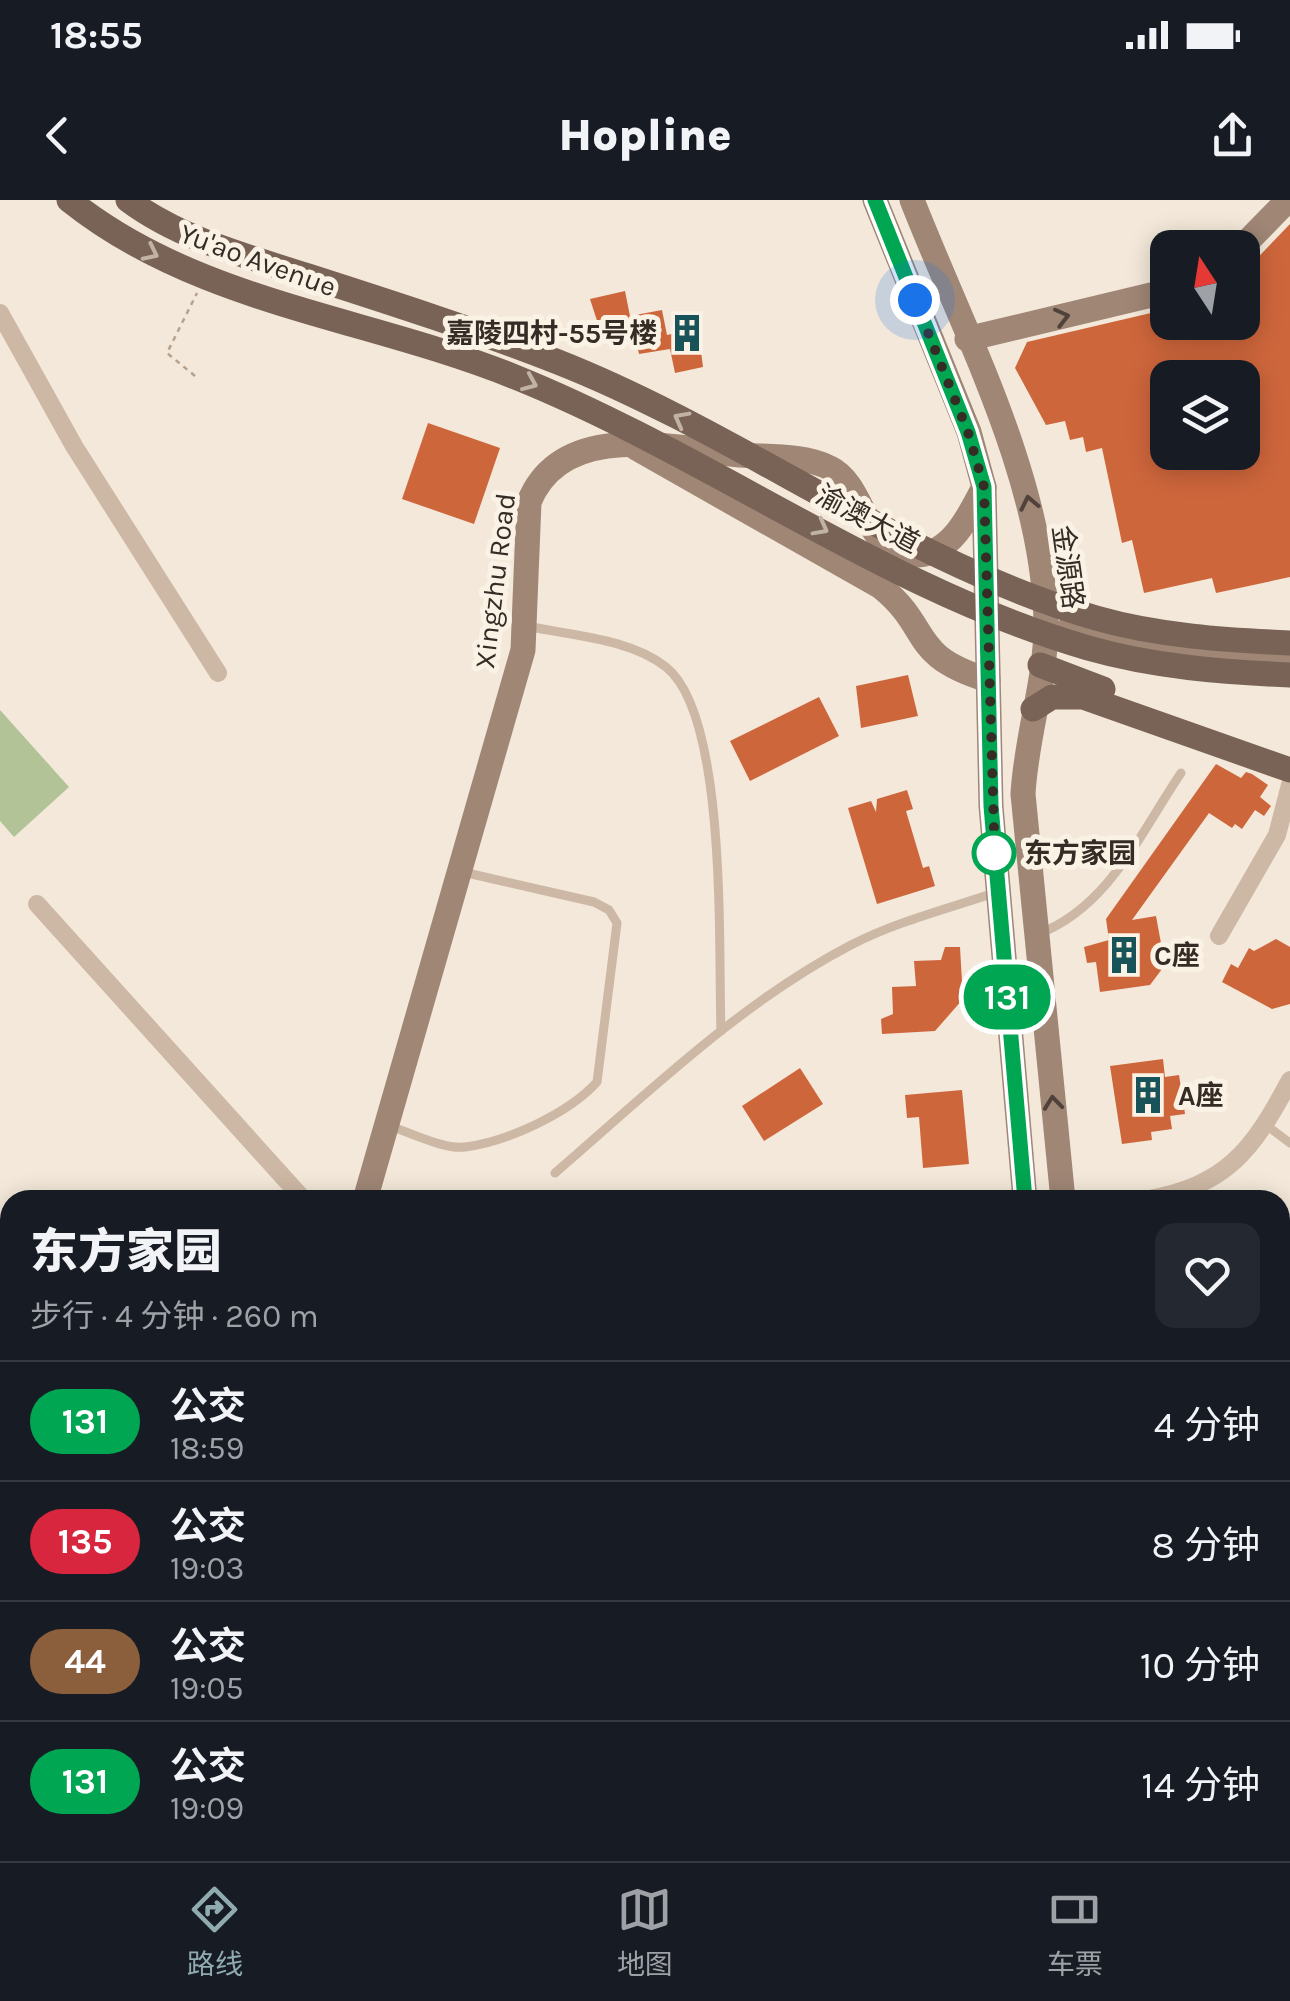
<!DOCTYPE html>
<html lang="zh">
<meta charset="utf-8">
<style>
:root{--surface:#171b24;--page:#242831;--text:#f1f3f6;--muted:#9ea1a6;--line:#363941;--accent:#90abb0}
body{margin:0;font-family:Karla,"Noto Sans SC",sans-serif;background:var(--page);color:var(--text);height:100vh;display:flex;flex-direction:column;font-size:38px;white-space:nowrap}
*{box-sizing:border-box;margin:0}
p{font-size:32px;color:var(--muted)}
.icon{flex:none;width:55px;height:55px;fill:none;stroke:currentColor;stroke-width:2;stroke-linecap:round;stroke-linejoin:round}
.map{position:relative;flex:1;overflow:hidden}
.sheet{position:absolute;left:0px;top:990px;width:1290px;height:672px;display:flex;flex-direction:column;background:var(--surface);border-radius:30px 30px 0 0;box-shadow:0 5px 25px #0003}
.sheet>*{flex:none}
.badge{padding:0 20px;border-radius:32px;font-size:35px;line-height:65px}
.needle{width:65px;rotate:348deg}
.buttons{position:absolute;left:1150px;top:30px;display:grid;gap:20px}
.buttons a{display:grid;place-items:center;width:110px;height:110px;border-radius:20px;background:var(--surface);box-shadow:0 5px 25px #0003;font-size:50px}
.you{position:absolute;width:50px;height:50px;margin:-25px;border:8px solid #fff;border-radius:50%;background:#1a73e8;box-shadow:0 0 0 15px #1a73e833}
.map>.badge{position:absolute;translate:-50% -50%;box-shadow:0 0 0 5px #fff}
.round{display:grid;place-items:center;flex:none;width:105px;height:105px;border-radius:20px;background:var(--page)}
.summary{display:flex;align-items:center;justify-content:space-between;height:170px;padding:0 30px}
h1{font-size:48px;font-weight:800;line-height:75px}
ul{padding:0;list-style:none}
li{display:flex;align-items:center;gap:30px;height:120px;padding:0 30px;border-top:2px solid var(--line)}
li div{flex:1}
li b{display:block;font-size:38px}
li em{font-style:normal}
li .badge{min-width:110px;font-weight:700;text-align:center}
.status{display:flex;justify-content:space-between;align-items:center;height:70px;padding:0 50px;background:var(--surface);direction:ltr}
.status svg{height:28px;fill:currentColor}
header{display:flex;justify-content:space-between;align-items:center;height:130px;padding:0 30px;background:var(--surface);font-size:45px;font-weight:800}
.menu{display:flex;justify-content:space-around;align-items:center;height:140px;border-top:2px solid var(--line);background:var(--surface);font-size:28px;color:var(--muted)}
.menu a{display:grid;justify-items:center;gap:5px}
.menu .on{color:var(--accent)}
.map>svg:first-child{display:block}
.green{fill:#b2c398}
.building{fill:#ce663c;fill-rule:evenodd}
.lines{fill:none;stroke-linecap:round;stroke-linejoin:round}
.path{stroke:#b7a28e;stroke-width:2.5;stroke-dasharray:5 5;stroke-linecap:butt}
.lane{stroke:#ccb8a4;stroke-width:9}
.street{stroke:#ccb8a4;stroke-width:18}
.secondary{stroke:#9f8675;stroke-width:25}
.primary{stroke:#796356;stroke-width:25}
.oneway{stroke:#c0b2a5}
.oneway2{stroke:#50423a}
.line-casing{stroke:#fff;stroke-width:22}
.line{stroke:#00a651;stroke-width:15}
.walk{stroke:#362c26;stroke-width:10;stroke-dasharray:0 18}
.stop-dot{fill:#fff;stroke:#00a651;stroke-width:5}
.labels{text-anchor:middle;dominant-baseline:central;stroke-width:10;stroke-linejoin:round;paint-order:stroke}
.street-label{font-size:28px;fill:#362c26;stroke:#faf2e5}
.poi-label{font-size:28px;font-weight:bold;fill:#362c26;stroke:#faf2e5;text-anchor:start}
.stop-label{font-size:28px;font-weight:bold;fill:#362c26;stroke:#faf2e5;text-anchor:start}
</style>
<div class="status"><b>18:55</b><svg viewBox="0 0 49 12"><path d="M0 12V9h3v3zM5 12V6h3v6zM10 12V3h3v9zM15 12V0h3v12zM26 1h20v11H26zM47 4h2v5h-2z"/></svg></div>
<header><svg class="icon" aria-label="back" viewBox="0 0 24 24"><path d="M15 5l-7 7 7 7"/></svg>Hopline<svg class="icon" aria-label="share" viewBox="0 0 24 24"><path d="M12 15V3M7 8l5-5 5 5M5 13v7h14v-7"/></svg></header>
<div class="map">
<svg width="1290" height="1661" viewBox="0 0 1290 1661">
<rect width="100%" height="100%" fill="#f3e8d9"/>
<polygon class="green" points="0,510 69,587 14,637 0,621"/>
<g class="building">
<path d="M 1290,24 L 1290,377 L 1216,393 L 1212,378 L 1144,393 L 1132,340 L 1122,343 L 1102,248 L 1086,252 L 1083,237 L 1070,240 L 1065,221 L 1046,225 L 1015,168 L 1027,142 L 1168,109 L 1168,122 L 1242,122 L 1242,74 ZM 1168,178 L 1242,178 L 1242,252 L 1168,252 Z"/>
<polygon points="625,91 630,116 662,110 667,135 698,128 703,167 675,173 670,149 639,154 634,131 602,136 590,99"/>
<polygon points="428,223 500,248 474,324 402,299"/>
<polygon points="908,475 918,516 861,528 856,486"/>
<polygon points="819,497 839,536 750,581 730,541"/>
<polygon points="1216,564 1241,578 1246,572 1252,574 1268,585 1260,597 1271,606 1264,616 1255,610 1242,629 1235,624 1232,628 1209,613 1132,720 1156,716 1165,765 1150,785 1100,792 1096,762 1087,763 1084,747 1109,740 1106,719"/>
<polygon points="907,590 913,609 906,611 923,668 929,666 935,686 877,704 848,608 871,601 876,612 877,599"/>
<polygon points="1276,739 1290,747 1290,804 1272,809 1222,782 1231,764 1238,768 1249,748 1254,751"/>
<polygon points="945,747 960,747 963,799 935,831 882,834 881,819 893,814 892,787 916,786 914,761 941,760"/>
<polygon points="1163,859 1165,877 1179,875 1185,914 1170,916 1172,929 1151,932 1152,940 1122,944 1110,866"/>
<polygon points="800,868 823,904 764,941 742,906"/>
<polygon points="962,890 969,964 923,968 919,917 907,918 905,895"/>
</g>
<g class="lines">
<g class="path">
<polyline points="195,176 167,153 197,93"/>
<polyline points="0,1277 10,1296"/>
</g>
<g class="lane">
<path d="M 527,426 C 572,436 629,438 666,467 C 728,516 718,751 721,831"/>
<path d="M 1038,734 C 1108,708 1141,632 1181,573"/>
<polyline points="1266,925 1290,943"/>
<path d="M 389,926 C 410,932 444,950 465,947 C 507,942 569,913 597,882 L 617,723 L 609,710 L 594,702 L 463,672"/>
<path d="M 555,973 C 648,893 741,802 851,745 C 895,722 947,709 994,693"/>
<polyline points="1280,1068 1290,1066"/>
<polyline points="1280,1194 1290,1189"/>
<polyline points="0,1460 10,1458"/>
<polyline points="0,1533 10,1531"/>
<polyline points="198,1652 200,1661"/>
<polyline points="223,1661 275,1652"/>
</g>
<g class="street">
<polyline points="0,113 74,246 218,473"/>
<polyline points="37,704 304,1000"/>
<polyline points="1219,736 1277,635 1290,585"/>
<path d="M 1144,1000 C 1227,986 1253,950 1290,880"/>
</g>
<g class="secondary">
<polyline points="875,0 969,232 984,287 991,606 1025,1000"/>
<path d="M 912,0 C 964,133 1042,276 1046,420 C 1047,478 1026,536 1023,594 L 1063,1000"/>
<polyline points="1241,48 1288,0"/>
<polyline points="967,139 1168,91"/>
<path d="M 636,248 L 881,387 C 933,429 907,455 988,480"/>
<polyline points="1067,430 1144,448 1290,459"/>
<path d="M 365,1000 L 523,450 L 529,302 C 562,220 671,247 740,255 C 768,257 805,255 830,268 C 867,286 864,358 918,355 C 952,353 970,314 984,287"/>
<polyline points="1280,1330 1290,1328"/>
<polyline points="1280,1357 1290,1354"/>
<polyline points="360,1652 361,1661"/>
<polyline points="402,1652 404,1661"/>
<polyline points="1000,1661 1000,1652"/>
<polyline points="1019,1661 1019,1652"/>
<polyline points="1045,1661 1046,1652"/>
<polyline points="1066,1661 1066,1652"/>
</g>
<g class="primary">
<path d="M 69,0 C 197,103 367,117 515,177 C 711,256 885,389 1088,448 C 1155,467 1222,472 1290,475"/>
<path d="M 128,0 C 180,39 247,56 308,76 C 392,103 476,130 558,162 C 743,235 904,362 1096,418 C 1159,436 1225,440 1290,443"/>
<polyline points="1040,465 1103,489"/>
<polyline points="1033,509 1052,497 1083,497 1290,570"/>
</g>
</g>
<defs><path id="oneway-chevron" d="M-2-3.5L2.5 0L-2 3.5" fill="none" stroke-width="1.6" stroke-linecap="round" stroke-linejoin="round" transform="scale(2.5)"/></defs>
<g class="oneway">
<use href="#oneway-chevron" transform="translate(151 53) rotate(26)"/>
<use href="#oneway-chevron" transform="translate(530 183) rotate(23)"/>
<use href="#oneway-chevron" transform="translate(681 219) rotate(-152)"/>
<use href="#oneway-chevron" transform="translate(821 328) rotate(28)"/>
</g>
<g class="oneway2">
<use href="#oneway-chevron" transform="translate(1062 117) rotate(-14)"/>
<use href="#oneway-chevron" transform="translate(1029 303) rotate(-102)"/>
<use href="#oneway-chevron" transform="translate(1053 903) rotate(-96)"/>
</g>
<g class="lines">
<g class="line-casing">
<polyline id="line" points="875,0 968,232 984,287 991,606 1025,1000"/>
</g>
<use href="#line" class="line"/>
<polyline class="walk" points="915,100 968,232 984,287 995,664 994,653"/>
</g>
<defs>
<g id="building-bare" transform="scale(3)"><path d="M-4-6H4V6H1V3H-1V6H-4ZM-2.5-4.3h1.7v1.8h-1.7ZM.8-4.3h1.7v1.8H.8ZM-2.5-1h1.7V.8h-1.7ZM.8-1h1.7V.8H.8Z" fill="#19535a" stroke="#faf2e5" stroke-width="2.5" paint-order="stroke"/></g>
</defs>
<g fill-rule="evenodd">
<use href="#building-bare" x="687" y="133"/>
<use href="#building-bare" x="1124" y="755"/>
<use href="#building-bare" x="1148" y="895"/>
</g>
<circle class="stop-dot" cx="994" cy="653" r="20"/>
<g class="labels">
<g class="street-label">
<text transform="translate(258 60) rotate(20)">Yu'ao Avenue</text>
<text transform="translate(868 319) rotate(28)">渝澳大道</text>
<text transform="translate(1068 367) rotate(82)">金源路</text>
<text transform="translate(495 381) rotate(-83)">Xingzhu Road</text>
</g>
<g class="poi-label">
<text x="657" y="133" text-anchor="end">嘉陵四村-55号楼</text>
<text x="1154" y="755">C座</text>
<text x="1178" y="895">A座</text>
</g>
<g class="stop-label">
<text x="1024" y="653">东方家园</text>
</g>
</g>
</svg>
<div class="buttons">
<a><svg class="needle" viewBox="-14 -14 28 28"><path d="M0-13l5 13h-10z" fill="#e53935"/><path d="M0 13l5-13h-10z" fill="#9ea1a6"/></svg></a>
<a><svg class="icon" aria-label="layers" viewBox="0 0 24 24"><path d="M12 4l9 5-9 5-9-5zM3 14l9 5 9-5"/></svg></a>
</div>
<div class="you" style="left:915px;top:100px"></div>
<b class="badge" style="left:1007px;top:797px;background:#00a651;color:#fff">131</b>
<section class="sheet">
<div class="summary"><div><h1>东方家园</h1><p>步行 · 4 分钟 · 260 m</p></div><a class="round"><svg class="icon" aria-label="heart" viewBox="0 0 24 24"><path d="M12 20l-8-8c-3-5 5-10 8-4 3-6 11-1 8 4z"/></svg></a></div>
<ul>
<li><span class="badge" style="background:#00a651;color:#fff">131</span><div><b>公交</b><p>18:59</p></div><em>4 分钟</em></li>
<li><span class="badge" style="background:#d7263d;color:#fff">135</span><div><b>公交</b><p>19:03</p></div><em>8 分钟</em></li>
<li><span class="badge" style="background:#8b5e3c;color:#fff">44</span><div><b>公交</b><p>19:05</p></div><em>10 分钟</em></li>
<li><span class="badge" style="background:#00a651;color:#fff">131</span><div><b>公交</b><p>19:09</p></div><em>14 分钟</em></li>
</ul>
</section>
</div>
<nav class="menu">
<a class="on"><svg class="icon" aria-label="directions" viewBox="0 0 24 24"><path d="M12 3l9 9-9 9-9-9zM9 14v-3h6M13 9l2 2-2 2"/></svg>路线</a>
<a><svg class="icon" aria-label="map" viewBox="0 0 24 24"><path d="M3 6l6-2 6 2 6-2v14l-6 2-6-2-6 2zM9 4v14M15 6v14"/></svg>地图</a>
<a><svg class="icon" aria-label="tickets" viewBox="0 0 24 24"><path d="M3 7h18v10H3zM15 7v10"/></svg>车票</a>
</nav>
